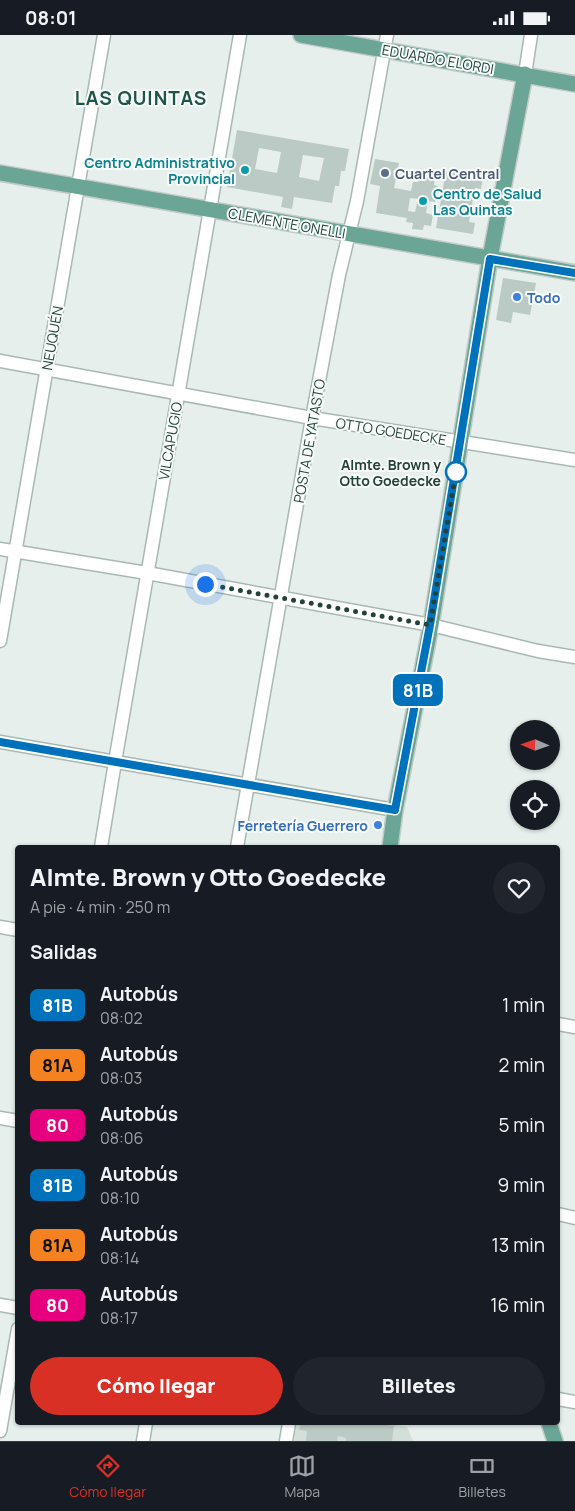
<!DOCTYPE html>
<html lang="es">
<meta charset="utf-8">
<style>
:root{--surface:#171b24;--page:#20242c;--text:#f1f3f6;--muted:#9ea1a6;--line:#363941;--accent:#d93025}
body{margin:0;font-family:Manrope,sans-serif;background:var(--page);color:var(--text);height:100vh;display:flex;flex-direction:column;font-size:19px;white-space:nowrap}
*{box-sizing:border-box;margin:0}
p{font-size:16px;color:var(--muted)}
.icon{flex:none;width:28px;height:28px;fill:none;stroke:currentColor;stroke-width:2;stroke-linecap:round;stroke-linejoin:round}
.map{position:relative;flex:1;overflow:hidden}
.details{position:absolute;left:15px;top:810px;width:545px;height:580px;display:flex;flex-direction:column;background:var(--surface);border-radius:5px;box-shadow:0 1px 4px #0004}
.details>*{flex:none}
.badge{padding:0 10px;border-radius:8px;font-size:18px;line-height:32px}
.needle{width:32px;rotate:272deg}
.buttons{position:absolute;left:510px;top:685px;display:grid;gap:10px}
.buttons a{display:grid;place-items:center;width:50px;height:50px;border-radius:50%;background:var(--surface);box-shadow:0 1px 4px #0004;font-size:25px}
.you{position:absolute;width:25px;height:25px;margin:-12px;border:4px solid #fff;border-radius:50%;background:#1a73e8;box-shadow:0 0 0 8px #1a73e833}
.map>.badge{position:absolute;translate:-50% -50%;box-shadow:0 0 0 2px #fff}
h2{padding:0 15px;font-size:19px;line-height:45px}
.round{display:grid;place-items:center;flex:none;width:52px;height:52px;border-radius:26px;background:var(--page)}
.summary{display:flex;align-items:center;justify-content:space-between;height:85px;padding:0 15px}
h1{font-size:24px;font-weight:800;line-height:38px}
.cta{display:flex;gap:10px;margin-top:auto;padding:10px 15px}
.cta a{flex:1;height:58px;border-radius:30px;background:var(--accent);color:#fff;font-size:20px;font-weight:800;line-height:58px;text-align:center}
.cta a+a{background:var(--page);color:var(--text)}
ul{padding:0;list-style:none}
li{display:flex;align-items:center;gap:15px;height:60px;padding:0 15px}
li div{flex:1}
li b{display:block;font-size:19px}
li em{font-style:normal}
li .badge{min-width:55px;font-weight:700;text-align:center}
.status{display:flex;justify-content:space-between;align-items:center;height:35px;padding:0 25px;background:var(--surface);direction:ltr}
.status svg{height:14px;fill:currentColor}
.tab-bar{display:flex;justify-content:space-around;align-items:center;height:70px;border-top:1px solid var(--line);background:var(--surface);font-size:14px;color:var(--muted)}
.tab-bar a{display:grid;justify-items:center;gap:2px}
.tab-bar .active{color:var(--accent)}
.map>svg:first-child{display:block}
.built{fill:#d4dfda}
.building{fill:#bbcac4;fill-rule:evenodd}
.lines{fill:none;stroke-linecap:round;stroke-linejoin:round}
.minor-casing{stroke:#a8b8b2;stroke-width:15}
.major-casing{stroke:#c2cac8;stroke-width:18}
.minor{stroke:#fff;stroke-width:12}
.major{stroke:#6aa596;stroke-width:15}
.line-casing{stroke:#fff;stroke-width:11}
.line{stroke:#0072bc;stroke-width:8}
.walk{stroke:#24423a;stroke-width:5;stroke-dasharray:0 9}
.culture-dot{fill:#0f9aa8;stroke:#f7fbf9;stroke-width:2}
.service-dot{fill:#5c6f8a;stroke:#f7fbf9;stroke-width:2}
.shop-dot{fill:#3f7fe0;stroke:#f7fbf9;stroke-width:2}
.stop-dot{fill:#fff;stroke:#0072bc;stroke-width:2.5}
.labels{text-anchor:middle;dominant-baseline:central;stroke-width:4;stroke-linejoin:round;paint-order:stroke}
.street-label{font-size:14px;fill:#24423a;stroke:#f7fbf9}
.culture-label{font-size:14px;font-weight:bold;fill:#0d838f;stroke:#f7fbf9;text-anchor:end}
.service-label{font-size:14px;font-weight:bold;fill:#4e5e75;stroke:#f7fbf9;text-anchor:start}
.shop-label{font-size:14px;font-weight:bold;fill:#366cbe;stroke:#f7fbf9;text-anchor:start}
.stop-label{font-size:14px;font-weight:bold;fill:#24423a;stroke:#f7fbf9;text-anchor:end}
.district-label{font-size:19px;font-weight:bold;letter-spacing:1px;fill:#1f5548;stroke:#f7fbf9}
</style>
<div class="status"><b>08:01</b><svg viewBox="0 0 49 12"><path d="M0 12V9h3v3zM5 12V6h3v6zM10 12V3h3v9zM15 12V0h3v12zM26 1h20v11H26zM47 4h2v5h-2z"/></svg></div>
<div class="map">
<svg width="575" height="1406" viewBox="0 0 575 1406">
<rect width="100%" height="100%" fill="#e6efeb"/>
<polygon class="built" points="297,1388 382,1388 407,1392 413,1406 294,1406"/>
<g class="building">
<path d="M 237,95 L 349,114 L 345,136 L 341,136 L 339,151 L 335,151 L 332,168 L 294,162 L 292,174 L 281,172 L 283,162 L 227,152 ZM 259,113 L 281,117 L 277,138 L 255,134 ZM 303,120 L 324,123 L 319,146 L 299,142 Z"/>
<path d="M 375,124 L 399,128 L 394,153 L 411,156 L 413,147 L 418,147 L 419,140 L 435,143 L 434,150 L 438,151 L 435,167 L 428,166 L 426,178 L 433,180 L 431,191 L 424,190 L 423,195 L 412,194 L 413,188 L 406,187 L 407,183 L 376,178 L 380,151 L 370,149 ZM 410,163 L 418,164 L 415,177 L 408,176 Z"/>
<polygon points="446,136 483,142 481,154 475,153 469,187 475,188 473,199 436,193"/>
<polygon points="503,243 536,248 530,280 513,277 511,288 496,285"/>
<polygon points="301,1388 340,1388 348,1389 348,1388 371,1388 394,1391 392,1406 346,1406 346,1403 338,1401 337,1406 306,1406 307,1396 299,1395"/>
</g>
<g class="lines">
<g class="minor-casing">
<g id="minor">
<polyline points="525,39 531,0"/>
<polyline points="0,326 312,383 575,425"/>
<polyline points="0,514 147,538 431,590 538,616 575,622"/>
<polyline points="0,606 104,0"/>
<polyline points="0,707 395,775"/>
<polyline points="101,812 115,727 240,0"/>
<polyline points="237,812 312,383 339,240 357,166 387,0"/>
<polyline points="0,892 18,895"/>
<polyline points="558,989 575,992"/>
<polyline points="0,1083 18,1086"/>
<polyline points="558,1179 575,1183"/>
<polyline points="0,1270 18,1273"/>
<polyline points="558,1364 575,1367"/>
<polyline points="0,1396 18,1294"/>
<polyline points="143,1406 146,1388"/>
<polyline points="286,1406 289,1388"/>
</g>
</g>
<g class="major-casing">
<g id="major">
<polyline points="301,0 575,49"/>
<polyline points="0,138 575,238"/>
<polyline points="390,812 395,775 431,590 490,223 525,39"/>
<polyline points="549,1388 555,1406"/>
</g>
</g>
<use href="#minor" class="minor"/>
<use href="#major" class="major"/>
</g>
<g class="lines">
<g class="line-casing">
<polyline id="line" points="0,707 395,775 430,590 490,224 575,238"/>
</g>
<use href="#line" class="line"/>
<polyline class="walk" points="205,549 430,590 456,437"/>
</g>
<g class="culture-dot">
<circle cx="245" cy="135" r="5"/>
<circle cx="423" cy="166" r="5"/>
</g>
<circle class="service-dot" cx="385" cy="138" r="5"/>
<g class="shop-dot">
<circle cx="517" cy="262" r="5"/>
<circle cx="378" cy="790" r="5"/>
</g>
<circle class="stop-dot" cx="456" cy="437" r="10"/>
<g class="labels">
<g class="street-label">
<text transform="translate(438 24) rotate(10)">EDUARDO ELORDI</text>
<text transform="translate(287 188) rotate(10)">CLEMENTE ONELLI</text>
<text transform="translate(52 303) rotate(-80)">NEUQUÉN</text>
<text transform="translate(391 396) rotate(9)">OTTO GOEDECKE</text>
<text transform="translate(170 406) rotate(-80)">VILCAPUGIO</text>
<text transform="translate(309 406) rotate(-80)">POSTA DE YATASTO</text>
</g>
<g class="culture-label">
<text x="235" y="127">Centro Administrativo<tspan x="235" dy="16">Provincial</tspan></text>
<text x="433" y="158" text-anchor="start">Centro de Salud<tspan x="433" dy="16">Las Quintas</tspan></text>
</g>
<g class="service-label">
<text x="395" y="138">Cuartel Central</text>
</g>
<g class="shop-label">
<text x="527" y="262">Todo</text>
<text x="368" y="790" text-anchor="end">Ferretería Guerrero</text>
</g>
<g class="stop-label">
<text x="441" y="429">Almte. Brown y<tspan x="441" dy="16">Otto Goedecke</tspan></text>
</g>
<g class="district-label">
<text x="141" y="63">LAS QUINTAS</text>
</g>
</g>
</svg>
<div class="buttons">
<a><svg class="needle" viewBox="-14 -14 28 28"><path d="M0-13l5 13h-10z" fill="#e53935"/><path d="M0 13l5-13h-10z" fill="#9ea1a6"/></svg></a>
<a><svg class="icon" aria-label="locate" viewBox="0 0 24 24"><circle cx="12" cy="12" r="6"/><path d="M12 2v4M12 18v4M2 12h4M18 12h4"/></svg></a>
</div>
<div class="you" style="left:205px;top:549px"></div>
<b class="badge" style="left:418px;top:655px;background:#0072bc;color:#fff">81B</b>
<section class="details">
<div class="summary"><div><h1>Almte. Brown y Otto Goedecke</h1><p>A pie · 4 min · 250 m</p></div><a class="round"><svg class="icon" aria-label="heart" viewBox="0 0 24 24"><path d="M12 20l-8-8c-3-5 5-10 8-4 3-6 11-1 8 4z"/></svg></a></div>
<h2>Salidas</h2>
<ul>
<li><span class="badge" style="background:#0072bc;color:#fff">81B</span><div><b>Autobús</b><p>08:02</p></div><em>1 min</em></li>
<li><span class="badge" style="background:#f58220;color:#111">81A</span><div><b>Autobús</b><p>08:03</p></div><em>2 min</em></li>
<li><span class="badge" style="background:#e6007e;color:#fff">80</span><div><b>Autobús</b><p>08:06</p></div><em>5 min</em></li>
<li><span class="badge" style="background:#0072bc;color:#fff">81B</span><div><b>Autobús</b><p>08:10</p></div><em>9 min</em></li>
<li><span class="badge" style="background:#f58220;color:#111">81A</span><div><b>Autobús</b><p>08:14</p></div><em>13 min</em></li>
<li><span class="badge" style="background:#e6007e;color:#fff">80</span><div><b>Autobús</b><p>08:17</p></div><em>16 min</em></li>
</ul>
<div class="cta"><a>Cómo llegar</a><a>Billetes</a></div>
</section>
</div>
<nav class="tab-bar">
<a class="active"><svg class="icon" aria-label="directions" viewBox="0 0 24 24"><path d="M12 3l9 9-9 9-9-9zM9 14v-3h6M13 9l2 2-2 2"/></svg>Cómo llegar</a>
<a><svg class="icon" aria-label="map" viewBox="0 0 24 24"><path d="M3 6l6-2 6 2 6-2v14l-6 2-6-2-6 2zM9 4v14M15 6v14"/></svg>Mapa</a>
<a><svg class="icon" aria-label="tickets" viewBox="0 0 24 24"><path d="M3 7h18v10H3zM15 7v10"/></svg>Billetes</a>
</nav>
